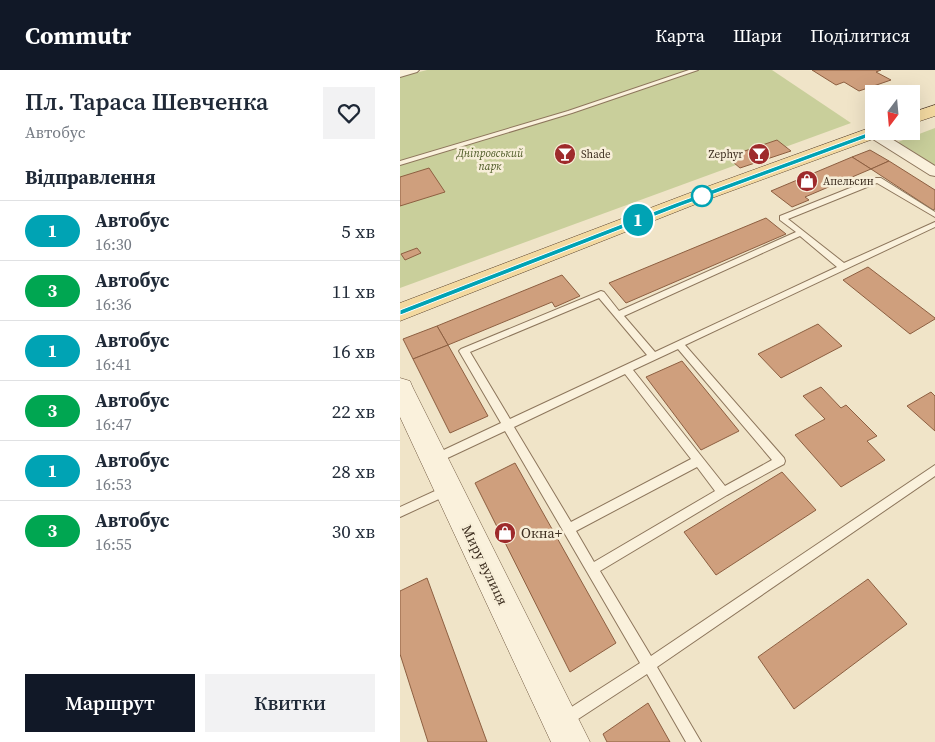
<!DOCTYPE html>
<html lang="uk">
<meta charset="utf-8">
<style>
:root{--surface:#fff;--page:#f2f2f3;--text:#1f2937;--muted:#747a83;--line:#e0e1e3;--accent:#111827}
body{margin:0;font-family:"Source Serif 4",serif;background:var(--page);color:var(--text);height:100vh;display:flex;flex-direction:column;font-size:19px;white-space:nowrap}
*{box-sizing:border-box;margin:0}
p{font-size:16px;color:var(--muted)}
.icon{flex:none;width:28px;height:28px;fill:none;stroke:currentColor;stroke-width:2;stroke-linecap:round;stroke-linejoin:round}
.map{position:relative;flex:1;overflow:hidden}
.sheet{display:flex;flex-direction:column;background:var(--surface);width:400px}
.sheet>*{flex:none}
.badge{padding:0 10px;border-radius:16px;font-size:18px;line-height:32px}
.needle{width:32px;rotate:196deg}
.controls{position:absolute;left:465px;top:15px;display:grid;gap:10px}
.controls a{display:grid;place-items:center;width:55px;height:55px;border-radius:0px;background:var(--surface);box-shadow:0 5px 20px #0002;font-size:25px}
.map>.badge{position:absolute;translate:-50% -50%;box-shadow:0 0 0 2px #fff}
h2{padding:0 25px;font-size:19px;line-height:45px}
.round{display:grid;place-items:center;flex:none;width:52px;height:52px;border-radius:0px;background:var(--page)}
.overview{display:flex;align-items:center;justify-content:space-between;height:85px;padding:0 25px}
h1{font-size:24px;font-weight:600;line-height:38px}
.cta{display:flex;gap:10px;margin-top:auto;padding:10px 25px}
.cta a{flex:1;height:58px;border-radius:0px;background:var(--accent);color:#fff;font-size:20px;font-weight:600;line-height:58px;text-align:center}
.cta a+a{background:var(--page);color:var(--text)}
ul{padding:0;list-style:none}
li{display:flex;align-items:center;gap:15px;height:60px;padding:0 25px;border-top:1px solid var(--line)}
li div{flex:1}
li b{display:block;font-size:19px}
li em{font-style:normal}
li .badge{min-width:55px;font-weight:700;text-align:center}
header{display:flex;align-items:center;gap:30px;box-sizing:border-box;height:70px;padding:0 25px;background:var(--accent);color:#fff}
header strong{font-size:24px}
nav{display:flex;gap:28px;margin-inline-start:auto;font-size:18px}
main{display:flex;flex:1;min-height:0}
.map>svg:first-child{display:block}
.green{fill:#c9cf9b}
.building{fill:#cf9f7d;stroke:#8d5f41}
.lines{fill:none;stroke-linecap:round;stroke-linejoin:round}
.lane-casing{stroke:#8d765c;stroke-width:2}
.street-casing{stroke:#8d765c;stroke-width:2}
.secondary-casing{stroke:#6f573f;stroke-width:1}
.primary-casing{stroke:#5b4430;stroke-width:1}
.lane{fill:#faf1dc;fill-rule:evenodd}
.street{fill:#faf1dc;fill-rule:evenodd}
.secondary{fill:#faf1dc;fill-rule:evenodd}
.primary{fill:#f3d9a0;fill-rule:evenodd}
.line{fill:#00a3b4;stroke:#fff}
.stop-dot{fill:#fff;stroke:#00a3b4;stroke-width:2.5}
.labels{text-anchor:middle;dominant-baseline:central;stroke-width:5;stroke-linejoin:round;paint-order:stroke}
.far-park-label{font-size:11px;font-style:italic;fill:#4d5a26;stroke:#f7eed8}
.far-poi-label{font-size:11px;fill:#3d2e20;stroke:#f7eed8;text-anchor:start}
.poi-label{font-size:14px;fill:#3d2e20;stroke:#f7eed8;text-anchor:start}
.street-label{font-size:14px;fill:#3d2e20;stroke:#f7eed8}
</style>
<header>
<strong>Commutr</strong>
<nav><a>Карта</a><a>Шари</a><a>Поділитися</a></nav>
</header>
<main>
<section class="sheet">
<div class="overview"><div><h1>Пл. Тараса Шевченка</h1><p>Автобус</p></div><a class="round"><svg class="icon" aria-label="heart" viewBox="0 0 24 24"><path d="M12 20l-8-8c-3-5 5-10 8-4 3-6 11-1 8 4z"/></svg></a></div>
<h2>Відправлення</h2>
<ul>
<li><span class="badge" style="background:#00a3b4;color:#fff">1</span><div><b>Автобус</b><p>16:30</p></div><em>5 хв</em></li>
<li><span class="badge" style="background:#00a651;color:#fff">3</span><div><b>Автобус</b><p>16:36</p></div><em>11 хв</em></li>
<li><span class="badge" style="background:#00a3b4;color:#fff">1</span><div><b>Автобус</b><p>16:41</p></div><em>16 хв</em></li>
<li><span class="badge" style="background:#00a651;color:#fff">3</span><div><b>Автобус</b><p>16:47</p></div><em>22 хв</em></li>
<li><span class="badge" style="background:#00a3b4;color:#fff">1</span><div><b>Автобус</b><p>16:53</p></div><em>28 хв</em></li>
<li><span class="badge" style="background:#00a651;color:#fff">3</span><div><b>Автобус</b><p>16:55</p></div><em>30 хв</em></li>
</ul>
<div class="cta"><a>Маршрут</a><a>Квитки</a></div>
</section>
<div class="map">
<svg width="535" height="672" viewBox="0 0 535 672">
<rect width="100%" height="100%" fill="#f0e4c8"/>
<g class="green">
<polygon points="27,0 372,0 451,53 0,218 0,7"/>
<polygon points="535,58 535,95 498,72"/>
</g>
<g class="building">
<polygon points="412,0 481,0 476,2 491,10 459,21 444,12 436,15"/>
<polygon points="377,70 391,81 340,98 327,87"/>
<polygon points="470,80 489,91 471,99 452,87"/>
<polygon points="452,87 471,99 405,127 409,130 392,137 371,121"/>
<polygon points="489,91 535,120 535,139 533,140 471,99"/>
<polygon points="29,98 45,122 0,136 0,107"/>
<polygon points="366,148 386,164 226,233 209,213"/>
<polygon points="17,178 21,183 5,190 1,184"/>
<polygon points="468,197 535,248 535,249 510,264 443,210"/>
<polygon points="162,205 180,226 155,237 152,232 48,275 37,256"/>
<polygon points="418,254 442,276 381,308 358,284"/>
<polygon points="37,256 48,275 13,289 3,269"/>
<polygon points="48,275 88,346 50,363 13,289"/>
<polygon points="282,291 339,361 301,380 246,307"/>
<polygon points="421,317 441,338 446,335 477,366 467,371 485,390 441,417 395,365 425,349 403,326"/>
<polygon points="531,322 535,326 535,361 507,336"/>
<polygon points="115,393 216,573 170,602 75,413"/>
<polygon points="382,402 416,440 316,505 284,462"/>
<polygon points="27,508 87,672 28,672 0,584 0,521"/>
<polygon points="468,509 507,554 394,639 358,587"/>
<polygon points="248,633 270,672 207,672 203,664"/>
</g>
<g class="lines">
<g class="lane-casing">
<g id="lane">
<polygon points="289,0 298,0 172,43 0,95 0,91 168,41"/>
<path d="M 475,108 L 481,108 L 535,142 L 535,147 L 477,113 L 388,149 L 444,193 L 535,152 L 535,157 L 285,275 L 384,388 L 385,391 L 384,394 L 327,425 L 200,501 L 251,586 L 535,395 L 535,406 L 257,597 L 301,672 L 286,672 L 247,604 L 169,655 L 164,657 L 159,655 L 157,650 L 159,645 L 240,593 L 105,361 L 39,392 L 35,394 L 31,392 L 30,389 L 31,386 L 101,353 L 59,281 L 61,279 L 201,221 L 204,222 L 219,241 L 396,162 L 380,150 L 380,146 ZM 400,166 L 437,197 L 255,282 L 224,246 ZM 199,228 L 247,285 L 110,349 L 70,282 ZM 278,279 L 372,390 L 325,416 L 233,300 ZM 225,304 L 291,389 L 171,452 L 114,357 ZM 297,397 L 315,421 L 194,492 L 176,461 Z"/>
<polygon points="48,415 52,417 54,420 52,423 0,447 0,437"/>
</g>
</g>
<g class="street-casing">
<g id="street">
<polygon points="0,0 19,0 17,2 0,7"/>
<polygon points="473,59 474,61 479,61 535,96 535,106 530,105 468,66 466,63 468,60"/>
</g>
</g>
<g class="secondary-casing">
<polygon id="secondary" points="0,308 10,311 13,318 190,672 151,672 0,347"/>
</g>
<g class="primary-casing">
<g id="primary">
<polygon points="535,35 535,46 511,54 511,43"/>
<polygon points="472,57 474,57 474,61 487,61 484,65 301,132 0,251 0,233 287,124"/>
</g>
</g>
<use href="#lane" class="lane"/>
<use href="#street" class="street"/>
<use href="#secondary" class="secondary"/>
<use href="#primary" class="primary"/>
</g>
<polygon class="line" points="478,59 481,61 480,63 281,136 3,244 0,245 0,240 276,133"/>
<defs>
<g id="bar-disc" transform="scale(1.125)"><circle r="9.5" fill="#9e2a2b" stroke="#f7eed8"/><path d="M-6-5H6L.8 .8V4.5H3.5V6h-7V4.5H-.8V.8Z" fill="#fff"/></g>
<g id="shop-disc" transform="scale(1.125)"><circle r="9.5" fill="#9e2a2b" stroke="#f7eed8"/><path d="M-5-2.5h2.3a2.7 3.5 0 0 1 5.4 0H5L5.5 6h-11ZM-1.5-2.5h3a1.5 2.3 0 0 0-3 0Z" fill="#fff"/></g>
</defs>
<g fill-rule="evenodd">
<use href="#bar-disc" x="165" y="84"/>
<use href="#bar-disc" x="359" y="84"/>
<use href="#shop-disc" x="407" y="111"/>
<use href="#shop-disc" x="105" y="463"/>
</g>
<circle class="stop-dot" cx="302" cy="126" r="10"/>
<g class="labels">
<g class="far-park-label">
<text x="90" y="83">Дніпровський<tspan x="90" dy="13">парк</tspan></text>
</g>
<g class="far-poi-label">
<text x="181" y="84">Shade</text>
<text x="343" y="84" text-anchor="end">Zephyr</text>
<text x="423" y="111">Апельсин</text>
</g>
<g class="poi-label">
<text x="121" y="463">Окна+</text>
</g>
<g class="street-label">
<text transform="translate(85 495) rotate(64)">Миру вулиця</text>
</g>
</g>
</svg>
<div class="controls">
<a><svg class="needle" viewBox="-14 -14 28 28"><path d="M0-13l5 13h-10z" fill="#e53935"/><path d="M0 13l5-13h-10z" fill="#747a83"/></svg></a>
</div>
<b class="badge" style="left:238px;top:150px;background:#00a3b4;color:#fff">1</b>
</div>
</main>
